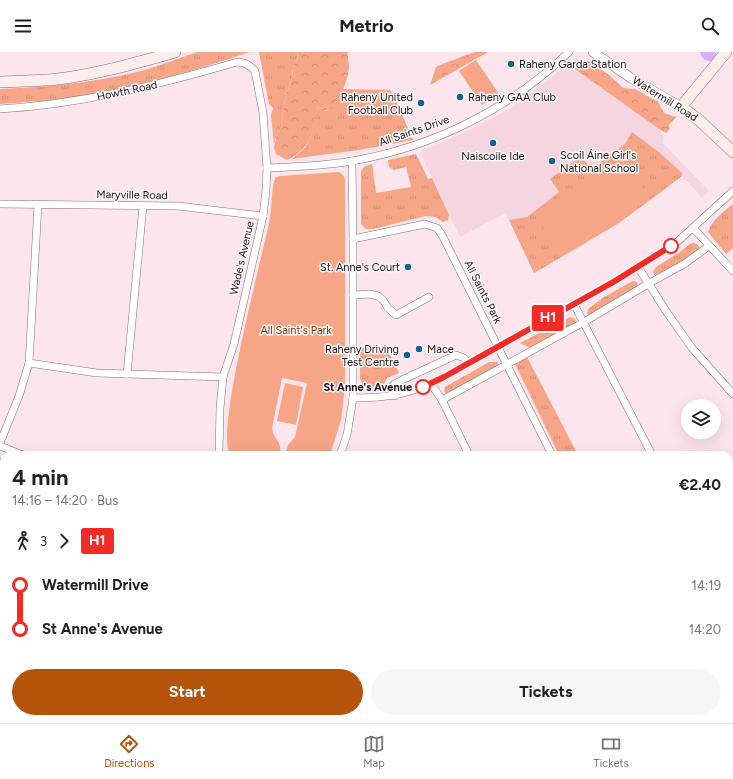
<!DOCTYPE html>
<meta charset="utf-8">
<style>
:root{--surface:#fff;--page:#f6f6f6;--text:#202124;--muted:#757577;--line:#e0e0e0;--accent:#b45309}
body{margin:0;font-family:Figtree,sans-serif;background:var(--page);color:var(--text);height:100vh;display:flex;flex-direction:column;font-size:15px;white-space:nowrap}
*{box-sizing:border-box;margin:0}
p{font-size:13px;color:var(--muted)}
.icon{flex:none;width:22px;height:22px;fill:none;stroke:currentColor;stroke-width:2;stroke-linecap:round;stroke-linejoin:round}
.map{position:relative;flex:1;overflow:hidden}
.sheet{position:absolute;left:0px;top:399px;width:733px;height:272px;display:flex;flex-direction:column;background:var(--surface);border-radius:12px 12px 0 0;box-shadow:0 4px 16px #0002}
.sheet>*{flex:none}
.badge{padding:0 8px;border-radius:3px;font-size:14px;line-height:26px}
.controls{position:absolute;left:681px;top:347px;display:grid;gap:8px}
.controls a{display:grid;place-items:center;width:40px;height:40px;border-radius:50%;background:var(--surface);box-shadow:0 4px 16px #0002;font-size:20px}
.map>.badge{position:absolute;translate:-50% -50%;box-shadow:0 0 0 2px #fff}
.legs{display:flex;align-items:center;gap:6px;height:44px;padding:0 12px;font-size:13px}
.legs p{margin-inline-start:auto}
.summary{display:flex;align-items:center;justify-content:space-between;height:68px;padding:0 12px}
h1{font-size:22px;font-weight:700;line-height:30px}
.primary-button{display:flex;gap:8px;margin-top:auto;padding:8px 12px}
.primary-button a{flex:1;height:46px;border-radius:24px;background:var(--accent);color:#fff;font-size:16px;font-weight:700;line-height:46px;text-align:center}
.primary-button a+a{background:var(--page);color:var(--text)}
ul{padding:0 12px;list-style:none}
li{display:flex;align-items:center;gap:14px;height:44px;font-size:15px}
li i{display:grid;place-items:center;width:6px;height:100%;margin:0 5px;background:currentColor}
li i::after{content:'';width:10px;height:10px;margin:-5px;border:3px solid;border-radius:50%;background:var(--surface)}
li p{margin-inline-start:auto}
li:first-child i{background:linear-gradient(#0000 50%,currentColor 0)}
li:last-child i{background:linear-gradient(currentColor 50%,#0000 0)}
header{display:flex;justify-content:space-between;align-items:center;height:52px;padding:0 12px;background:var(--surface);font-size:18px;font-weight:700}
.tabs{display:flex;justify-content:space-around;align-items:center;height:56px;border-top:1px solid var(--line);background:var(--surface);font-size:11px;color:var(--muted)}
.tabs a{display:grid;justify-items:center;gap:2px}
.tabs .on{color:var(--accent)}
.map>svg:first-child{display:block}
.built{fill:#f5d6e0}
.grass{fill:url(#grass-tufts)}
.forest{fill:url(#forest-crowns)}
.green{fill:#f6a687}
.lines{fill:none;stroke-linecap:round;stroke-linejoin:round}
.river{stroke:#daaff6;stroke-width:14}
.minor-casing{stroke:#847076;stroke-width:8}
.tertiary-casing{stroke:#847076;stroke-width:10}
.secondary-casing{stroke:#847076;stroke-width:12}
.minor{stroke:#fff;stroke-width:7}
.tertiary{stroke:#fff;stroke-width:9}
.secondary{stroke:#fdedec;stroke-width:11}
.line-1-casing{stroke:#fff;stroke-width:9}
.line-1{stroke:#f52a26;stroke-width:6}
.poi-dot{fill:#166195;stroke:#fdf8f9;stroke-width:1.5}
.stop-1-dot{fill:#fff;stroke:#f52a26;stroke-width:2}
.labels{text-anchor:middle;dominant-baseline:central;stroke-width:3;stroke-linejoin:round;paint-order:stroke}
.poi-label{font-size:11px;fill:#1a1315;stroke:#fdf8f9;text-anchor:start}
.street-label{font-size:11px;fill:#1a1315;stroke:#fdf8f9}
.park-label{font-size:11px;fill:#903200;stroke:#fdf8f9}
.stop-label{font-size:11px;font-weight:bold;fill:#1a1315;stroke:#fdf8f9;text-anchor:end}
</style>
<header><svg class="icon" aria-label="menu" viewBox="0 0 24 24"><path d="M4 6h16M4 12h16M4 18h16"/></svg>Metrio<svg class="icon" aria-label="search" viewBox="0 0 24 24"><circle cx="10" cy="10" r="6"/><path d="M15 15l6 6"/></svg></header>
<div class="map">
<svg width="733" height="671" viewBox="0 0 733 671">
<defs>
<pattern id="grass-tufts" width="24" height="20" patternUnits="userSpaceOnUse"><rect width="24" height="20" fill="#f6a687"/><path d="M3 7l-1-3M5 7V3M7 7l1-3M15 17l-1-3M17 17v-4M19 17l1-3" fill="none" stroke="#d28e74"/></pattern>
<pattern id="forest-crowns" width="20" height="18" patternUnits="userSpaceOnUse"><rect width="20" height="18" fill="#f6a687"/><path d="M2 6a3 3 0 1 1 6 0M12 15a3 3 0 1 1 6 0" fill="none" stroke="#d28e74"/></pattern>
</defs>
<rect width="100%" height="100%" fill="#fce5ec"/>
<polygon class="built" points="568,12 659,77 664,85 663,91 709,139 702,146 682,124 654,146 577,197 534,221 506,161 460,185 420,100 468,79 513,55"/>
<g class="grass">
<path d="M 198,0 L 250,0 C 197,18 143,33 88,43 C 59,48 29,50 0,52 L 0,37 C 46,35 92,31 137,20 C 158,15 177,6 198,0 Z"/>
<polygon points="259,0 297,0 298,5 293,15 292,25 285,47 281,75 277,81 274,93 271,63 273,56 269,52"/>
<path d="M 343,37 L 390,38 L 397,51 L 413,88 L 359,98 L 292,107 L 305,96 L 311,84 L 318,55 L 326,59 C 335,53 339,47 343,37 Z"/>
<polygon points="632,80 660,101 682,121 682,124 619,171 534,221 509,168 527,165 559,140 550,127 581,104 591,117 625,92"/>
<polygon points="416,102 428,127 432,126 449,163 448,168 443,170 436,165 426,164 373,177 366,177 361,172 361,119 365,114 372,112 376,141 411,135 406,115 394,118 389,115 388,108"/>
<path d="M 733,152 L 733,196 L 726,202 L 708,180 C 712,168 723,160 733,152 Z"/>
<path d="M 693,191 L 697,192 L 700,196 C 686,207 671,217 654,223 L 653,220 L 656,215 L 680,200 L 690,192 Z"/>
<polygon points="633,229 637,230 638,233 636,235 592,262 587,262 588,257 604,245"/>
<polygon points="570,265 575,267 577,272 533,296 528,295 520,291"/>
<polygon points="386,295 399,321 387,326 382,336 375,337 363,334 360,327 360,299 362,296"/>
<polygon points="527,305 578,403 559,403 515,312"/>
<polygon points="489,310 497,310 498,313 448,342 446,342 444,338 445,335"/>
</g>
<g class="forest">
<path d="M 297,0 L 348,0 C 347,5 349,10 349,15 C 348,28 337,62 321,58 L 318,55 C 313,80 312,96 287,108 L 276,102 L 274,96 L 277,81 L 281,75 L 285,47 L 292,25 L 293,15 L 298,5 Z"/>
<path d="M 475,0 L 488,0 L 430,33 L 436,15 C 448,9 462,5 475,0 Z"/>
<polygon points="588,9 609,23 623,36 635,37 658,50 664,61 676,65 669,73 670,77 666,81 659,77 568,12"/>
</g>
<g class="green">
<polygon points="476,8 499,42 482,53 459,19"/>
<polygon points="624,105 650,147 560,203 534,161"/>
<path d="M 339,120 L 344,124 L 345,128 L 345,335 L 341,368 L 330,403 L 285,403 L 288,393 L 295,385 L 296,381 L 307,331 L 282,326 L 272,376 C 273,388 282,387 280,402 L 232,403 L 230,402 C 215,379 263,203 270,166 C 272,153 271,139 275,126 L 279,124 Z"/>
<polygon points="285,331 303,335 296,373 277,369"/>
<polygon points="0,405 4,407 4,667 729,667 729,527 733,525 733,671 0,671"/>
</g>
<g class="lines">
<g class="river">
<polyline points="707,0 709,2"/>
<polyline points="0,498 4,501"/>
<polyline points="272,667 278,671"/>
</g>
<g class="minor-casing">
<g id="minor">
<path d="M 0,57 C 81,52 159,33 237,10 C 245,10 250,13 255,19 L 263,61 L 267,116 L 266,138 L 263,164 L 234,292 L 223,325 L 220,356 L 219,403"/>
<path d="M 267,116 C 295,115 324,114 352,109 C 433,95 510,57 569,0"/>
<polyline points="0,152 178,154 263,164"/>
<polyline points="693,176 733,219"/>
<polyline points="353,187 425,172 437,176 442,183 552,403"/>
<polyline points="638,215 666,259 692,296 733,342"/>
<polyline points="353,243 370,242 378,244 383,248 388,256 396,263 429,245"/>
<polyline points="574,252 652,403"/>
<polyline points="29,311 97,321 223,325"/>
<polyline points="127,322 143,154"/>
<polyline points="431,332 442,348 469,403"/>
<polyline points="394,344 393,333 402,328 456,303 464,306 467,311"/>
<path d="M 353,346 C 389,346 412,342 444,325 L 615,229 L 676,191 L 733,139"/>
<polyline points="442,348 584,270 648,232 684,212 709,194"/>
<polyline points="0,391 19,344 29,311 38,153"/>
<polyline points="0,394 23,403"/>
<polyline points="340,403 347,383 353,346 353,187 352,109"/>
<polyline points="729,419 733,417"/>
<polyline points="729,517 733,514"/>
</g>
</g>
<g class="tertiary-casing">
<polyline id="tertiary" points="593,0 631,26 681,55"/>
</g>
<g class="secondary-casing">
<g id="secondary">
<polyline points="726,0 681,55 699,68 733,100"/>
<path d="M 0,30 C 19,29 39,29 58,27 C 98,22 136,11 175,0"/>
</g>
</g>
<use href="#minor" class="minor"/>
<use href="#tertiary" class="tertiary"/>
<use href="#secondary" class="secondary"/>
</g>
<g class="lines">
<g class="line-1-casing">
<polyline id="line-1" points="423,335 444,325 615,229 671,194"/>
</g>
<use href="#line-1" class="line-1"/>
</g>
<g class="poi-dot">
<circle cx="511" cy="12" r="4"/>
<circle cx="460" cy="45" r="4"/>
<circle cx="421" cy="51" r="4"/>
<circle cx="493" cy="91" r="4"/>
<circle cx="552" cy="109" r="4"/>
<circle cx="408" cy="215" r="4"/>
<circle cx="419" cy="297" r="4"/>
<circle cx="407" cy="303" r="4"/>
</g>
<g class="stop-1-dot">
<circle cx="671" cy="194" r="7"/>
<circle cx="423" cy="335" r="7"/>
</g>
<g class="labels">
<g class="poi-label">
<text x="519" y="12">Raheny Garda Station</text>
<text x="413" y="45" text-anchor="end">Raheny United<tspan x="413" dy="13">Football Club</tspan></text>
<text x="468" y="45">Raheny GAA Club</text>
<text x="560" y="103">Scoil Áine Girl's<tspan x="560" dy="13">National School</tspan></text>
<text x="493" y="104" text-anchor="middle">Naiscoile Ide</text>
<text x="400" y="215" text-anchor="end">St. Anne's Court</text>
<text x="399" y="297" text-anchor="end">Raheny Driving<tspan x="399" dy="13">Test Centre</tspan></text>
<text x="427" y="297">Mace</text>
</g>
<g class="street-label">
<text transform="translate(127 39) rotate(-12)">Howth Road</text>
<text transform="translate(665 47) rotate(32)">Watermill Road</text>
<text transform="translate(414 79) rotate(-19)">All Saints Drive</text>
<text transform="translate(132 143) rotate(1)">Maryville Road</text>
<text transform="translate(242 206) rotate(-77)">Wade's Avenue</text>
<text transform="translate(483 240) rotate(63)">All Saints Park</text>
</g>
<g class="park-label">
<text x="296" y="278">All Saint's Park</text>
</g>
<g class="stop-label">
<text x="412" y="335">St Anne's Avenue</text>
</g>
</g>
</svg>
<div class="controls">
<a><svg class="icon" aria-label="layers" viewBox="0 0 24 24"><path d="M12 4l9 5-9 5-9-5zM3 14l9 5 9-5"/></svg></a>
</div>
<b class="badge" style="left:548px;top:266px;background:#f52a26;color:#fff">H1</b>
<section class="sheet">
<div class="summary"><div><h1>4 min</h1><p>14:16 – 14:20 · Bus</p></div><b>€2.40</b></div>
<div class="legs"><svg class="icon" aria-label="walk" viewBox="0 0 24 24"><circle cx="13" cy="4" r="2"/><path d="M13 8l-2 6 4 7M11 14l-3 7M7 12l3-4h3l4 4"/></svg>3<svg class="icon" aria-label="forward" viewBox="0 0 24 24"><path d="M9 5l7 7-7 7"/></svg><b class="badge" style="background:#f52a26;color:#fff">H1</b></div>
<ul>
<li><i style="color:#f52a26"></i><b>Watermill Drive</b><p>14:19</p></li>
<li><i style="color:#f52a26"></i><b>St Anne's Avenue</b><p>14:20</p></li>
</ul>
<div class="primary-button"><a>Start</a><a>Tickets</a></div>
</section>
</div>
<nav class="tabs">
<a class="on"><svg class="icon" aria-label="directions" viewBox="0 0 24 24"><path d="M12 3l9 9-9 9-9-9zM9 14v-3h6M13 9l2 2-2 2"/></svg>Directions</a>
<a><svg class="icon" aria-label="map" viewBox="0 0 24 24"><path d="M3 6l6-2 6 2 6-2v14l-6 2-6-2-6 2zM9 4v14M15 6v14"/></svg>Map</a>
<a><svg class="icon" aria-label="tickets" viewBox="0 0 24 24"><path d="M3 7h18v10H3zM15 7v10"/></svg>Tickets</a>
</nav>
